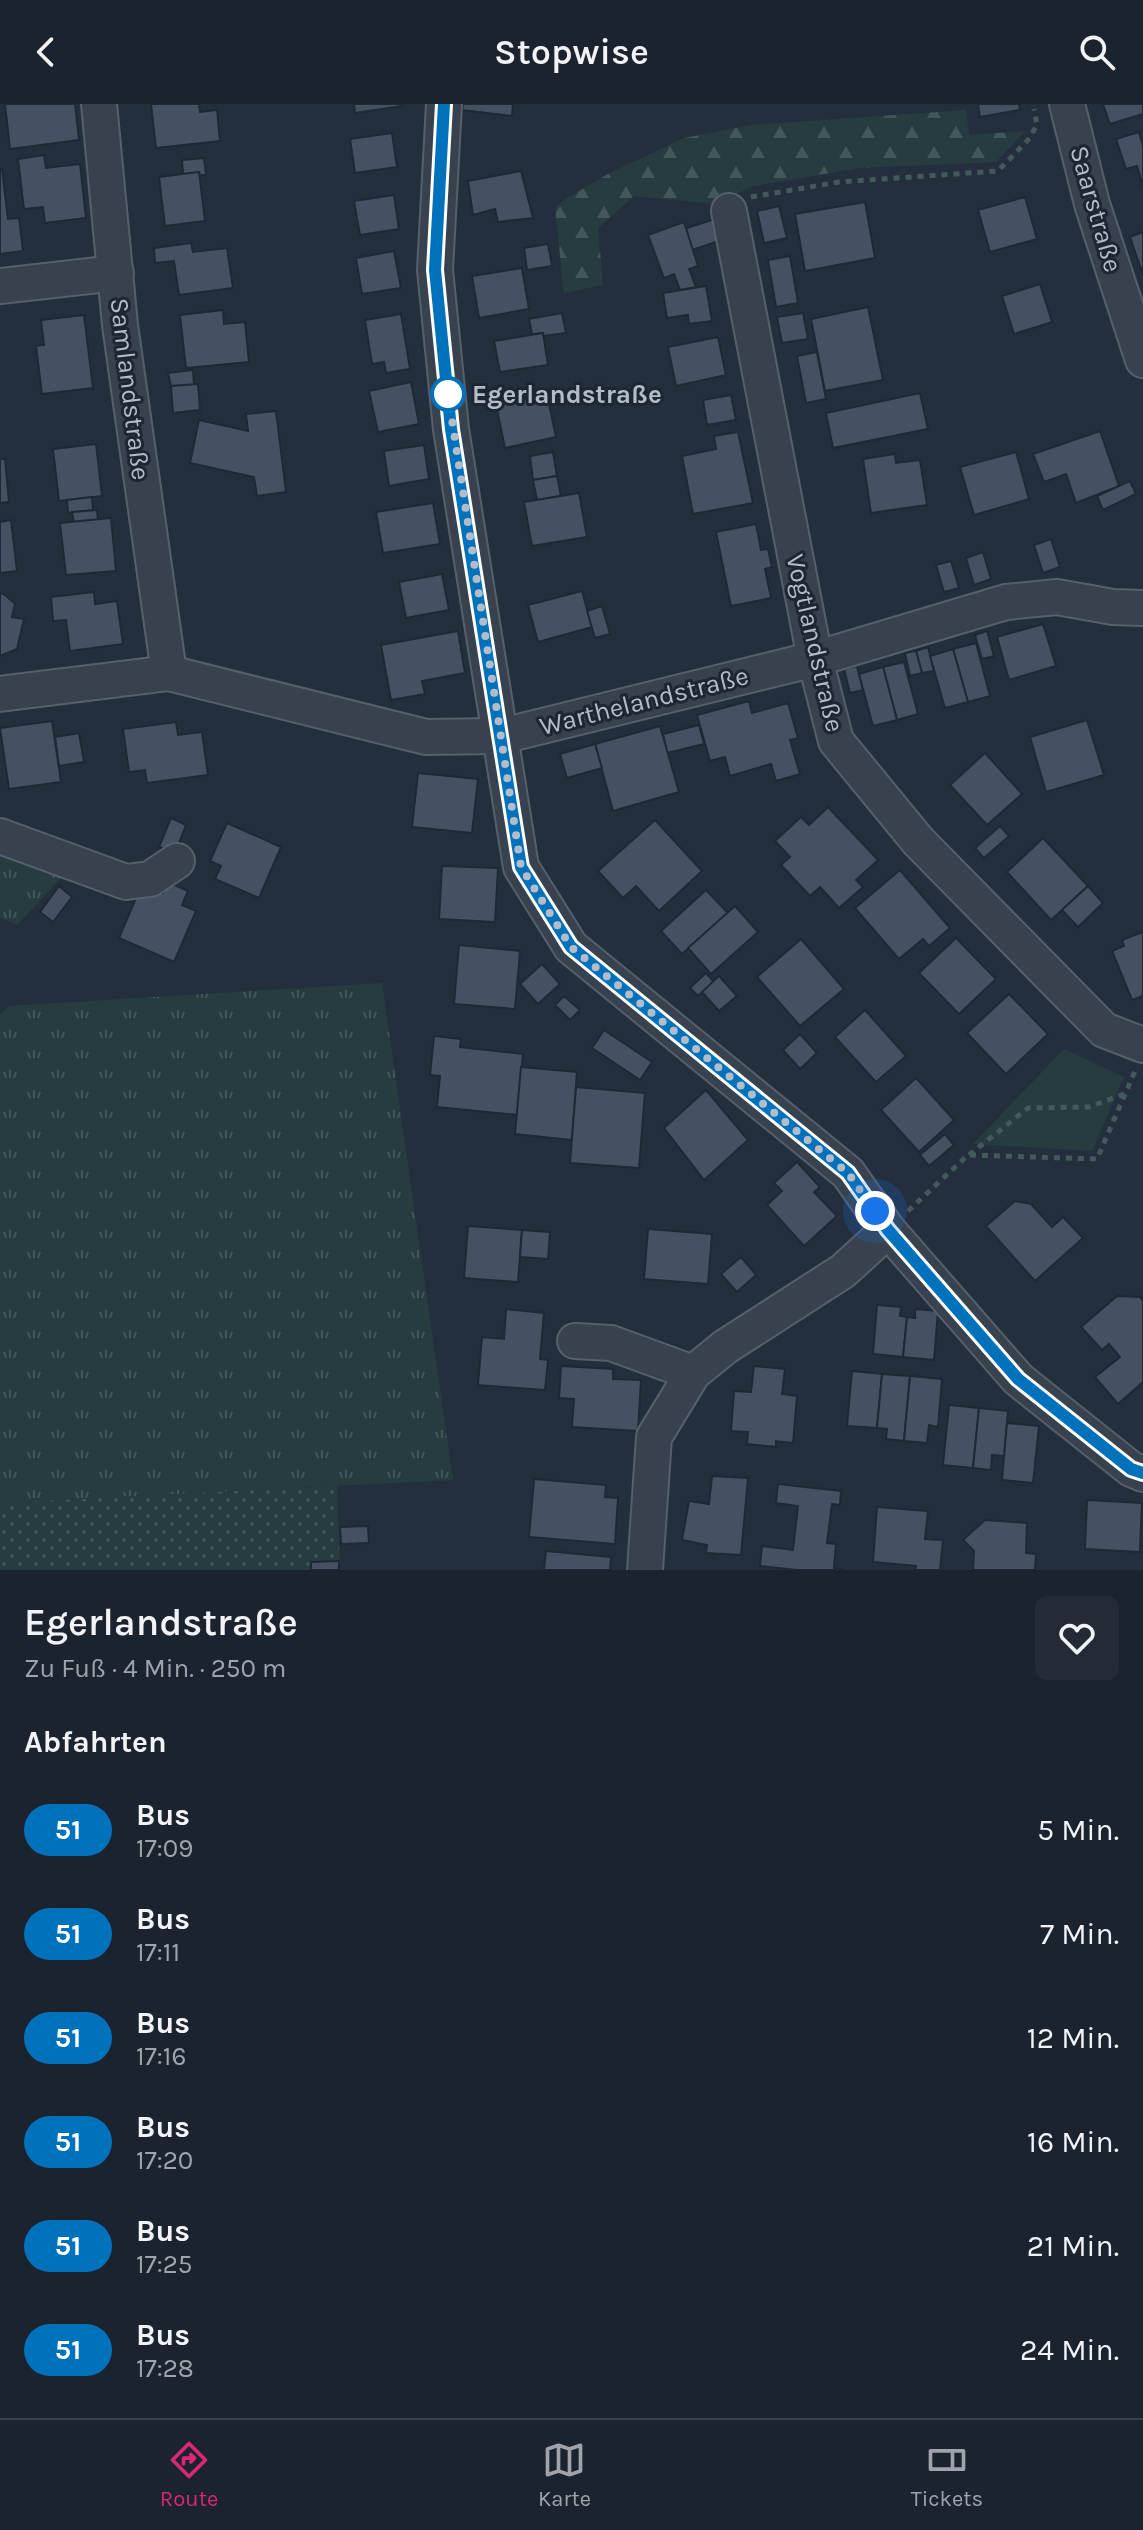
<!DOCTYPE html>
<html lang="de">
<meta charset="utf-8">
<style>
:root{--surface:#1b232e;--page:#242b36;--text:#f1f3f6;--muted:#a0a4aa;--line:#39404a;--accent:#db2777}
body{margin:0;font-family:Karla,sans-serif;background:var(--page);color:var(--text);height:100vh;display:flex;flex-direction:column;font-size:30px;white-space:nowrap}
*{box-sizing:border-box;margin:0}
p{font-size:26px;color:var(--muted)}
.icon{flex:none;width:44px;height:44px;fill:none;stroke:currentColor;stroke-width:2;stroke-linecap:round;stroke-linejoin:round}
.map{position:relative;height:1466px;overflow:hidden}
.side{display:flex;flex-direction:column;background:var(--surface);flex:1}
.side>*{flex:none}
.badge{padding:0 16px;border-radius:26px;font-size:28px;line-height:52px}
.you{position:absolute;width:40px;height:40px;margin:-20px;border:6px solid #fff;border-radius:50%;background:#1a73e8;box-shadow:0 0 0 12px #1a73e833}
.map>.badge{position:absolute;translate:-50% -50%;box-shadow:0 0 0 4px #fff}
h2{padding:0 24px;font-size:30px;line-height:72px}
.round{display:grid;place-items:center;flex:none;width:84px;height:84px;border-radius:12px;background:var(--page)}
.headline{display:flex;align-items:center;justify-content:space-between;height:136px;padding:0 24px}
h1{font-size:38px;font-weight:600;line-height:60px}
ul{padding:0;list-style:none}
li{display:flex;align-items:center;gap:24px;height:104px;padding:0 24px}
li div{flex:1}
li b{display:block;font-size:30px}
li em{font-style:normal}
li .badge{min-width:88px;font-weight:700;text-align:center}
header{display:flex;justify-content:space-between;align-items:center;height:104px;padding:0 24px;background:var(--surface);font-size:36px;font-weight:600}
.tabs{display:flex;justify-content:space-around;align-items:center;height:112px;border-top:2px solid var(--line);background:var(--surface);font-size:22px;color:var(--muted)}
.tabs a{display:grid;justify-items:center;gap:4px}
.tabs .current{color:var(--accent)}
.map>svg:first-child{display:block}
.grass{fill:url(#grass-tufts)}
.forest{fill:url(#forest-firs)}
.park{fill:#263c3f}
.garden{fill:url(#garden-dots)}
.building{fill:#455162;stroke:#1f2835;stroke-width:2}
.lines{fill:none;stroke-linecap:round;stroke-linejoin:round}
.minor-casing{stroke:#565f6c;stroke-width:38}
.path{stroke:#44595c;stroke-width:5;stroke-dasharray:6 6;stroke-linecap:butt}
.minor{stroke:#38414e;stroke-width:34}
.line-casing{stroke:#fff;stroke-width:18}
.line{stroke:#0072bc;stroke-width:12}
.walk{stroke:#b4bcc9;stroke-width:8;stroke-dasharray:0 14.4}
.stop-dot{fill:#fff;stroke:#0072bc;stroke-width:4}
.labels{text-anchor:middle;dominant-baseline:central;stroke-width:6;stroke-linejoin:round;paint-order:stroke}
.street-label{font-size:26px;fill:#b4bcc9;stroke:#1d2633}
.stop-label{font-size:26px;font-weight:bold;fill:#b4bcc9;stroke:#1d2633;text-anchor:start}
</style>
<header><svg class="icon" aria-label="back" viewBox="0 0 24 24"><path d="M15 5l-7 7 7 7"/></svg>Stopwise<svg class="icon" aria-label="search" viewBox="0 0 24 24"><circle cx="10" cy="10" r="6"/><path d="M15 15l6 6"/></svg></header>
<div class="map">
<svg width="1143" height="1466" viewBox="0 0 1143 1466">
<defs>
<pattern id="grass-tufts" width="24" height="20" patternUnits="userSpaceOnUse" patternTransform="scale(2)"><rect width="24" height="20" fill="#263c3f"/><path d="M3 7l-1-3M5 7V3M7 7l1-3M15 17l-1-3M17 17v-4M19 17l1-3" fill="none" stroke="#435659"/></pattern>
<pattern id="forest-firs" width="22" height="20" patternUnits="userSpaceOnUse" patternTransform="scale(2)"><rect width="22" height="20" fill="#263c3f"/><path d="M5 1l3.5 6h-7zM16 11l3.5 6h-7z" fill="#435659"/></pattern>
<pattern id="garden-dots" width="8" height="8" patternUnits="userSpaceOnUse" patternTransform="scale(2)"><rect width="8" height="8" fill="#263c3f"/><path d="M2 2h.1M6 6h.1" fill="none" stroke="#435659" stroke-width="1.8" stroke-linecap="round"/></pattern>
</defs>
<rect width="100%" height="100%" fill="#242f3e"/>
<g class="grass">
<polygon points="0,738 71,763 17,821 0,814"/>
<polygon points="382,879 453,1376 0,1399 0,911 9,902"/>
</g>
<polygon class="forest" points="966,6 969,31 1025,27 996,58 859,64 753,82 716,100 634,92 598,124 603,181 564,189 555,104 564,96 608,70 684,34 751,21"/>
<polygon class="park" points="1064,945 1124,973 1092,1047 973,1040"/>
<polygon class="garden" points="337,1382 340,1466 0,1466 0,1399"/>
<g class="building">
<polygon points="5,0 75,0 79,36 10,45"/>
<polygon points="151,0 199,0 200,8 217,6 220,37 156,44"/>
<polygon points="354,0 402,0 402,2 355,9"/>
<polygon points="463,0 513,0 512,12 462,6"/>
<polygon points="978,0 1019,0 1020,6 980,13"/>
<polygon points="1103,0 1143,0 1143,10 1110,20"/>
<polygon points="1139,28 1143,42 1143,82 1137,62 1126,65 1116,35"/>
<polygon points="392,29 397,63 355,69 350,35"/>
<polygon points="44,51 46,64 80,60 86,114 45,119 43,103 24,105 18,55"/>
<polygon points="204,54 206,71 200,71 199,68 183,70 182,56"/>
<polygon points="0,65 2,65 8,115 19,114 23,147 0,150"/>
<polygon points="521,67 533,114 498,118 495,105 473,111 468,77"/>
<polygon points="199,68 205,117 165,122 159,73"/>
<polygon points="394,91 399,125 360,131 354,97"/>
<polygon points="1025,93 1037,135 990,148 978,106"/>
<polygon points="865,98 875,154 805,167 795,110"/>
<polygon points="779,102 787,134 764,139 757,107"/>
<polygon points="715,115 722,136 692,146 684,125"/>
<polygon points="684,118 698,162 689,165 696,183 680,186 674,170 664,174 648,131"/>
<polygon points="1143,128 1143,171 1130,133"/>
<polygon points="191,139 193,148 227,144 233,184 179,191 174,157 155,159 154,144"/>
<polygon points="548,140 552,162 527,166 524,144"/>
<polygon points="394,147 401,184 362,190 356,154"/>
<polygon points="790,152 798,199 776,203 768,156"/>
<polygon points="522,164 529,205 479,214 472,172"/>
<polygon points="1040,180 1052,218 1014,230 1002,192"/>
<polygon points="706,182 712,217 689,220 688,211 667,214 663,189"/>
<polygon points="868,203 883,276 825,287 811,215"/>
<polygon points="223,206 224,220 245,218 249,258 186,264 180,211"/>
<polygon points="562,209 566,229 543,232 543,229 532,230 529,215"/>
<polygon points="803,209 808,235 782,239 777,213"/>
<polygon points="401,210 410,265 386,269 384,258 372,260 365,216"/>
<polygon points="84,211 93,284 42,290 36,242 44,241 41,216"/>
<polygon points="543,229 548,261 500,268 494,237"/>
<polygon points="718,233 726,271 676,282 668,243"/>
<polygon points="817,248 826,295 806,299 797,252"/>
<polygon points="193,266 194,281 171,282 168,269"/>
<polygon points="411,278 419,320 378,328 369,287"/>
<polygon points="198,280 200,306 173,309 171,282"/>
<polygon points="920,289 928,325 833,344 826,309"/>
<polygon points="547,290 556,333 505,344 496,301"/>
<polygon points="731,291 736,316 707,321 703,296"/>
<polygon points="276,307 286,388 257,392 254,373 190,359 199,316 248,327 246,310"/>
<polygon points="1100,327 1119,382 1076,399 1066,370 1044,378 1033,350"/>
<polygon points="738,328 753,399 693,410 682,352 716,345 714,332"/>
<polygon points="96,340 102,392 59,397 53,345"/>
<polygon points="424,341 429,375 389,382 384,347"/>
<polygon points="553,348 557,372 533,376 530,352"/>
<polygon points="1016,348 1029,395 974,411 960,363"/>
<polygon points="895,350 896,359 920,356 927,401 871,409 863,355"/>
<polygon points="0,355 5,355 9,398 0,399"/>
<polygon points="557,372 561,392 537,396 533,376"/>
<polygon points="1130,377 1136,390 1103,406 1097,392"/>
<polygon points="579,389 587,433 532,442 524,398"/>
<polygon points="92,393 93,406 68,409 67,396"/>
<polygon points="433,399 440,440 383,449 376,408"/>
<polygon points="97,406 98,417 74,418 72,408"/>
<polygon points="111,414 116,467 66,471 60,419"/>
<polygon points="11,416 17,467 0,469 0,418"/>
<polygon points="756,420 761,446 768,445 772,463 765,465 771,494 731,502 716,428"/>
<polygon points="1051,435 1060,463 1043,469 1034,441"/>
<polygon points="983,448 991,475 974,481 966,454"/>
<polygon points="951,457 959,484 944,488 936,461"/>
<polygon points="442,470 449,506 406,514 399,478"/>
<polygon points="582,487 592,523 538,538 528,501"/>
<polygon points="94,488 95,500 117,497 123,540 70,547 66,516 53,517 51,493"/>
<polygon points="0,490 4,490 15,500 12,513 24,515 17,545 0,552"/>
<polygon points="602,502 610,530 595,534 587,507"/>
<polygon points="1043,520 1056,562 1009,576 997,533"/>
<polygon points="458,527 465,569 422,577 425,590 391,596 381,541"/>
<polygon points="987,527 994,552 982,555 975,531"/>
<polygon points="976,539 990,592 968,598 953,545"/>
<polygon points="928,543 934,567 922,569 916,547"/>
<polygon points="953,545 968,598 945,604 930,552"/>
<polygon points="916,547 922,569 910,572 905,549"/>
<polygon points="904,558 918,610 897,616 883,563"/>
<polygon points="857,562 863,586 850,589 844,565"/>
<polygon points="883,563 897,616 873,622 859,570"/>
<polygon points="749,597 752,609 788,599 798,634 790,636 800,670 776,677 771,660 730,672 725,653 710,657 697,611"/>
<polygon points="1087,616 1104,671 1046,688 1030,633"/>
<polygon points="52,617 61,678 9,685 0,624"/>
<polygon points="176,618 178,631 202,628 208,671 147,679 145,666 129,668 123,625"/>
<polygon points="699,621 704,640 667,649 663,630"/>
<polygon points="660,622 679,688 613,707 595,640"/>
<polygon points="79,629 84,658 59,662 55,633"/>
<polygon points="595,640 602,664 567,674 560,650"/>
<polygon points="985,649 1022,690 987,721 950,681"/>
<polygon points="418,669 478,675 472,729 412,723"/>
<polygon points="828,703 878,756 856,776 863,783 839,804 820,783 810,792 781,761 790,753 775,737 801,713 809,721"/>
<polygon points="171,714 186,721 175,749 159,743"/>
<polygon points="655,716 702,767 659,807 636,782 623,794 598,767"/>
<polygon points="227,719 281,743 259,794 215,775 221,762 210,757"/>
<polygon points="1000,722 1009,732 984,754 975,744"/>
<polygon points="1043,734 1088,782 1051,816 1007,768"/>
<polygon points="442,762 498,764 495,818 439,815"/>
<polygon points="900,766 950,824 929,842 923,835 899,855 855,804"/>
<polygon points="168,778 188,787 182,801 196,807 174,858 119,834 142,780 163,789"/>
<polygon points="59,782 72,793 53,818 40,808"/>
<polygon points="1088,782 1103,799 1078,823 1062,806"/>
<polygon points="706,786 728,809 682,850 661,827"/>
<polygon points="735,802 758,828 711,870 688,844"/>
<polygon points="1143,828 1143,892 1132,896 1112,847 1124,842 1122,836"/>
<polygon points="956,834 996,875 959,910 919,869"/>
<polygon points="801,835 844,885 800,922 757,873"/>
<polygon points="459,841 520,847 515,905 454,900"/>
<polygon points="542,860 560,880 538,900 520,880"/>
<polygon points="706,869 714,878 698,892 690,884"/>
<polygon points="719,872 737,892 719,907 702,888"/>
<polygon points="1009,890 1048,930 1006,970 967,929"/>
<polygon points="564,892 580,906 570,916 555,901"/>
<polygon points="865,906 906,952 876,978 835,933"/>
<polygon points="604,926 652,958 640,976 592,944"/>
<polygon points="800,930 817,949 800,965 783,946"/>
<polygon points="434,932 461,935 460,943 523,950 517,1011 437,1003 440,972 430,971"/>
<polygon points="521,963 577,968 572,1036 515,1030"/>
<polygon points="916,974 954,1016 919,1048 881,1006"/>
<polygon points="576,983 645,989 639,1064 570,1059"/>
<polygon points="706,986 748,1036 704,1076 664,1024"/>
<polygon points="945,1030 954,1041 929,1062 920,1051"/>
<polygon points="797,1058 820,1083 814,1088 837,1112 804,1142 767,1101 782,1087 774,1079"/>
<polygon points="1015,1097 1031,1100 1052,1123 1063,1113 1083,1134 1035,1177 986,1122"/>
<polygon points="468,1122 522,1126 518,1178 464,1174"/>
<polygon points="648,1125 712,1130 708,1180 644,1175"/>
<polygon points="522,1126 550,1128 548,1155 520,1153"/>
<polygon points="741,1153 756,1171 737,1188 721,1170"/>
<polygon points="1117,1192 1140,1193 1143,1197 1143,1278 1118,1300 1095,1273 1120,1253 1109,1240 1102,1246 1081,1223"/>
<polygon points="877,1201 901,1203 900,1212 907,1213 903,1253 873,1250"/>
<polygon points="506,1205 544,1209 540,1255 548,1256 545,1286 478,1281 482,1233 504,1235"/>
<polygon points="915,1205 938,1207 934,1256 903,1253 907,1213 915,1214"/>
<polygon points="561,1262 613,1265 613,1275 641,1276 638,1327 572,1323 574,1295 559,1294"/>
<polygon points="754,1262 785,1265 782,1290 797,1292 793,1339 776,1337 776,1343 747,1340 748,1328 731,1327 734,1287 751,1288"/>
<polygon points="852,1267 882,1270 877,1324 847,1322"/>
<polygon points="882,1270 910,1272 904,1337 886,1335 887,1325 877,1324"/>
<polygon points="910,1272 942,1275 938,1323 929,1321 927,1339 904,1337"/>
<polygon points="949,1301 979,1304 973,1364 943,1361"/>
<polygon points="979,1304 1008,1307 1004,1352 992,1351 991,1366 973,1364"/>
<polygon points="1007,1319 1039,1322 1033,1379 1002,1376"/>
<polygon points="712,1372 748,1374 741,1451 706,1449 707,1441 682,1436 689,1397 709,1400"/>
<polygon points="534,1375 606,1381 605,1393 618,1394 615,1440 529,1433"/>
<polygon points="778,1380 841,1387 840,1401 832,1400 827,1439 836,1440 834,1464 845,1466 797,1466 760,1462 762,1442 793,1446 798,1402 776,1399"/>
<polygon points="1087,1396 1142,1399 1140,1448 1085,1445"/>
<polygon points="877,1403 928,1407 925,1435 943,1436 940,1466 915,1466 916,1462 873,1458"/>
<polygon points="985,1416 1027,1419 1026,1449 1036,1450 1035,1466 973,1466 974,1447 963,1436"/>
<polygon points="368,1422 369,1439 341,1440 340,1423"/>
<polygon points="546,1447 611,1453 610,1466 544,1466"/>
<polygon points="339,1457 339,1466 311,1466 311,1458"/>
</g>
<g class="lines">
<g class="minor-casing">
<g id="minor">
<polyline points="99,0 120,221 169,569"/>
<polyline points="444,0 435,166 451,325 521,763 571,843 848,1069 888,1126 1018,1275 1131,1365 1143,1370"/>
<polyline points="1067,0 1092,100 1143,256"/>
<polyline points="729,107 815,555 836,637 918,737 1104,926 1143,941"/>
<polyline points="0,182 116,169"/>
<polyline points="0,590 169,569 426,633 502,632 815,555 1006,498 1057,493 1113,503 1143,504"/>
<polyline points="0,732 126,778 150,775 177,757"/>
<polyline points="575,1237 611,1239 693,1269"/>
<polyline points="645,1466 654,1333 693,1269 725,1243 843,1167 888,1126"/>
</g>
</g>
<g class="path">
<polyline points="751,93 839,78 998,67 1028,36 1037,21 1034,5"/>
<polyline points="969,1051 1028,1004 1089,1003 1124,990"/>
<polyline points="908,1107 968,1051 1097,1055 1135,967"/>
</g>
<use href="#minor" class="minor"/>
</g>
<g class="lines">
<g class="line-casing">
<polyline id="line" points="444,0 435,166 451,325 521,763 571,843 848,1069 888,1126 1018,1275 1131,1365 1143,1369"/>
</g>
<use href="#line" class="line"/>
<polyline class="walk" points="448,290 521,763 571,843 848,1069 875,1107"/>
</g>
<circle class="stop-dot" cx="448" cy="290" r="16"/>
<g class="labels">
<g class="street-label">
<text transform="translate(1096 105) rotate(74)">Saarstraße</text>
<text transform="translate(130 285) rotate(83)">Samlandstraße</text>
<text transform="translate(815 539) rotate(77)">Vogtlandstraße</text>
<text transform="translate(644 597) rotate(-14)">Warthelandstraße</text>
</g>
<g class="stop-label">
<text x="472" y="290">Egerlandstraße</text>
</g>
</g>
</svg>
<div class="you" style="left:875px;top:1107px"></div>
</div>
<section class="side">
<div class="headline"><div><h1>Egerlandstraße</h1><p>Zu Fuß · 4 Min. · 250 m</p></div><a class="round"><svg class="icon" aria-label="heart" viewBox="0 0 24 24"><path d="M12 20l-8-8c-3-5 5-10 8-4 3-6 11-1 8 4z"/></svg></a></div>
<h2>Abfahrten</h2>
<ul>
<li><span class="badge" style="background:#0072bc;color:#fff">51</span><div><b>Bus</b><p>17:09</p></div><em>5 Min.</em></li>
<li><span class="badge" style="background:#0072bc;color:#fff">51</span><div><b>Bus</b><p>17:11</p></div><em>7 Min.</em></li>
<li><span class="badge" style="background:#0072bc;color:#fff">51</span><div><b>Bus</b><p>17:16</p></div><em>12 Min.</em></li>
<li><span class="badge" style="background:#0072bc;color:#fff">51</span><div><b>Bus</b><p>17:20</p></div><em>16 Min.</em></li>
<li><span class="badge" style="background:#0072bc;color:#fff">51</span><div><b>Bus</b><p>17:25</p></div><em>21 Min.</em></li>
<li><span class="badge" style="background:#0072bc;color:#fff">51</span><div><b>Bus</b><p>17:28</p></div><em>24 Min.</em></li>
</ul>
</section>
<nav class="tabs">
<a class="current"><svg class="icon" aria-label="directions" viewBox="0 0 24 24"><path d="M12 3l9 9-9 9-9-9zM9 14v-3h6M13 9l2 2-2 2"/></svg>Route</a>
<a><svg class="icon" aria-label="map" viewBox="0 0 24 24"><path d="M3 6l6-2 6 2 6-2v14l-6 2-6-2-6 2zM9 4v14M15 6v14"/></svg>Karte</a>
<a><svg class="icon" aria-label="tickets" viewBox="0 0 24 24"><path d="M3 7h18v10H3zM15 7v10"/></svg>Tickets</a>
</nav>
